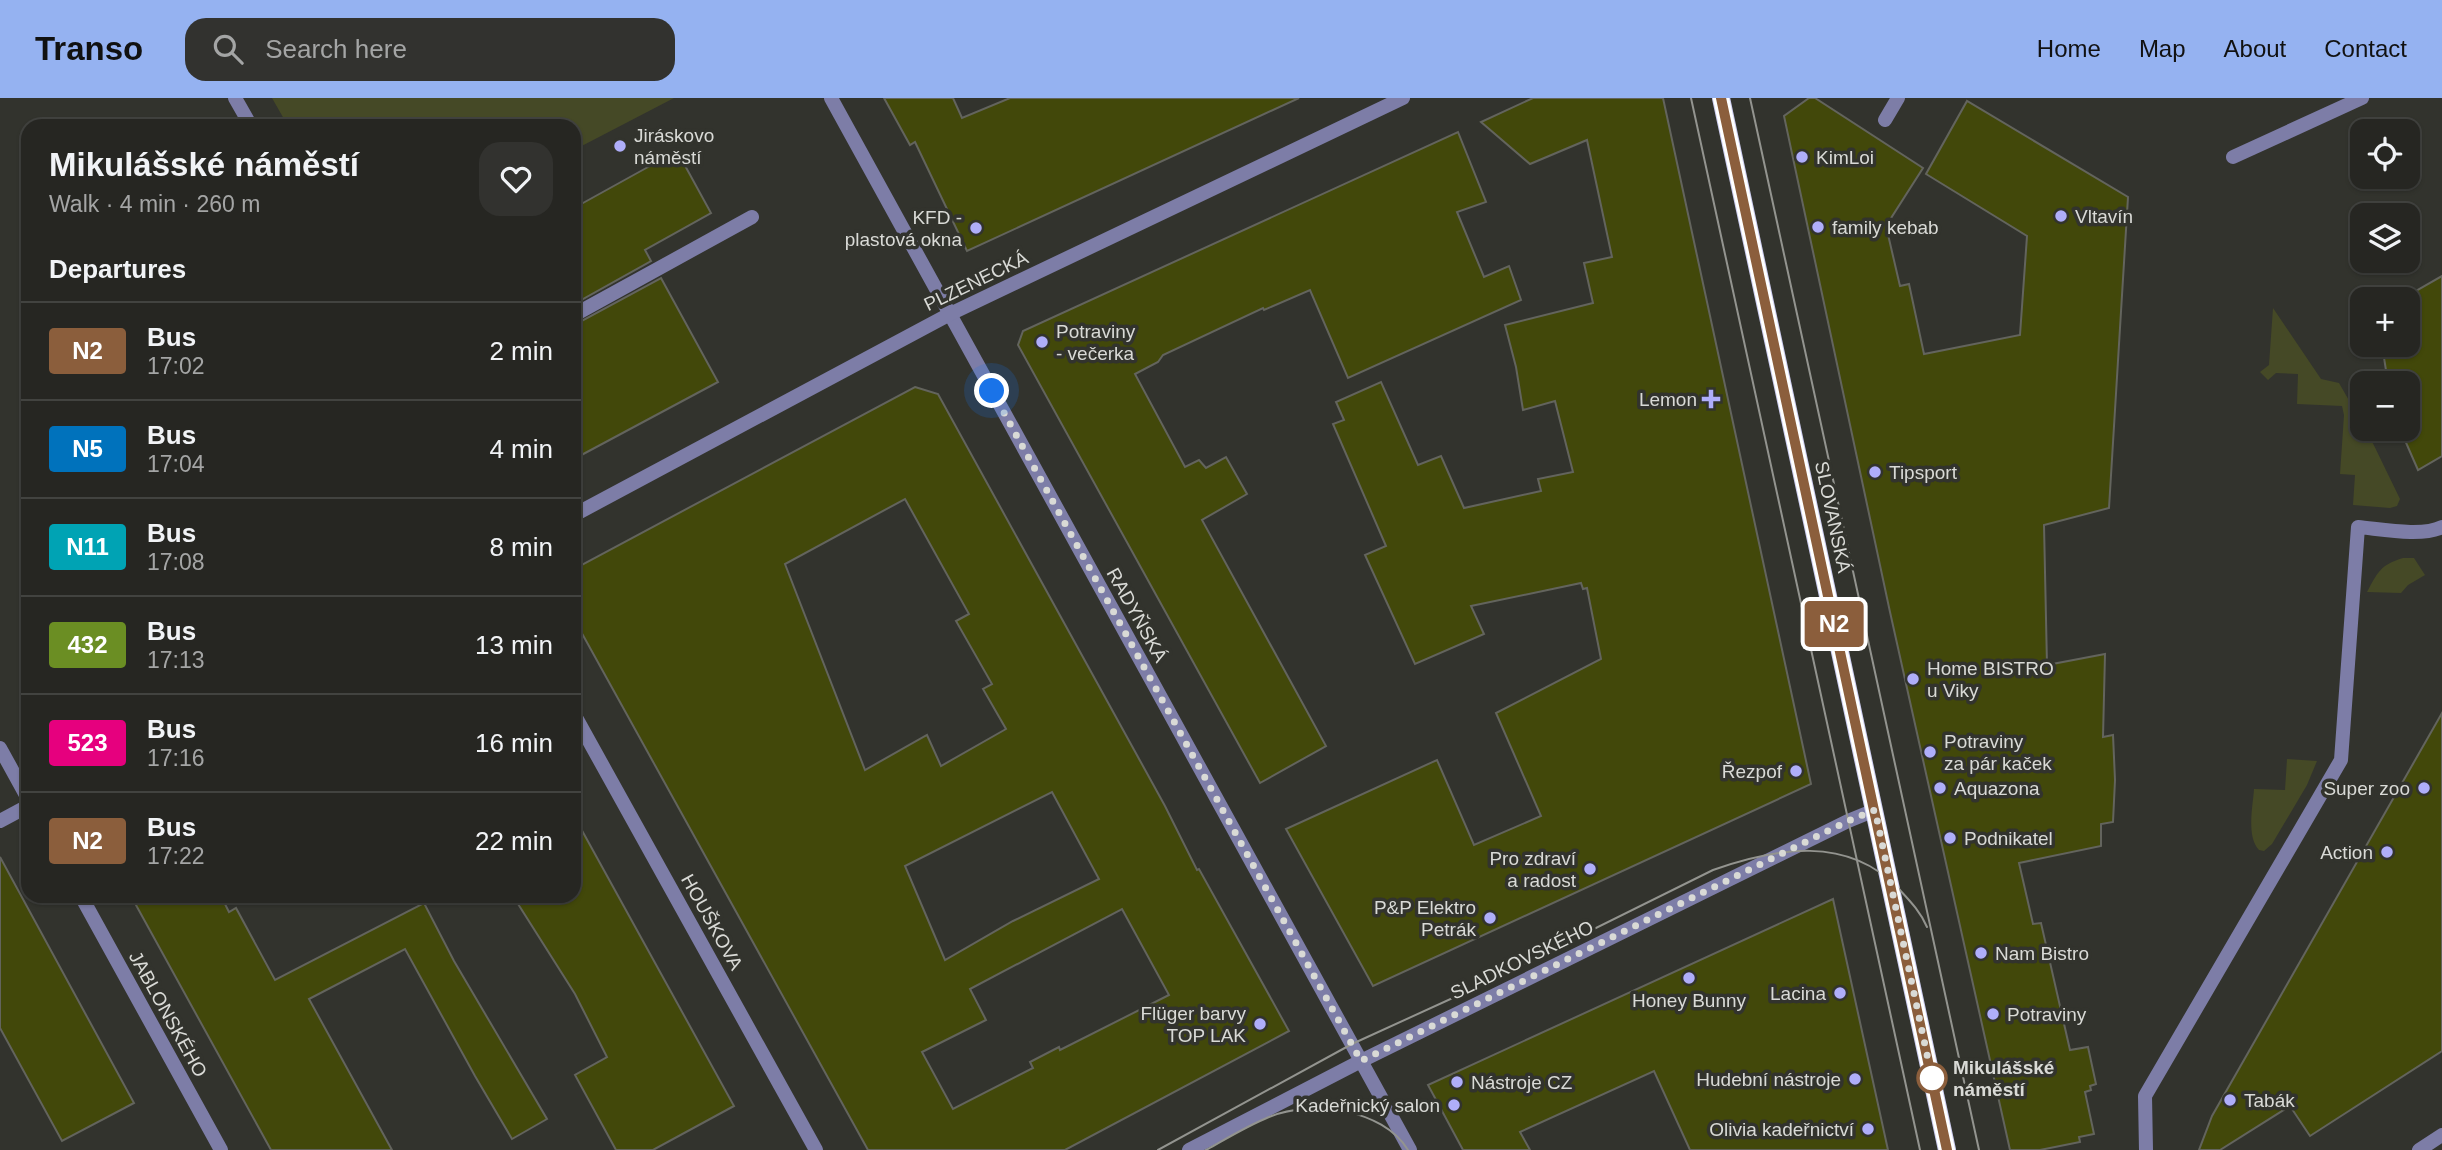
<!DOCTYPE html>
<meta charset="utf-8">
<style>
:root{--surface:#262622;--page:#32322f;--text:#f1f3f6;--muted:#a4a5a5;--line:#424340;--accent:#95b2f1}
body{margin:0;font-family:Helvetica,sans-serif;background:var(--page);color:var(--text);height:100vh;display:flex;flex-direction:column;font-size:26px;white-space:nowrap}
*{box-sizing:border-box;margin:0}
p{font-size:23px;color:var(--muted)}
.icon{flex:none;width:38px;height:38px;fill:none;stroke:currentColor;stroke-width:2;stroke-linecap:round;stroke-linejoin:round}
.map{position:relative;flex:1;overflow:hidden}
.sheet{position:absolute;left:21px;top:21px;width:560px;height:784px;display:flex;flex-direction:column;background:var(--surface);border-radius:21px;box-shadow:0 2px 5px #0004,0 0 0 2px var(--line)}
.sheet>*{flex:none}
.badge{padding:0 14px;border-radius:5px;font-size:24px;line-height:46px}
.buttons{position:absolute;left:2350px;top:21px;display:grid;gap:14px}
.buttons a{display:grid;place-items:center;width:70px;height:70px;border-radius:14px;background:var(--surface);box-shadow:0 2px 5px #0004,0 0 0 2px var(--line);font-size:35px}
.you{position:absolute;width:35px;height:35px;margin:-18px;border:5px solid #fff;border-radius:50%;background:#1a73e8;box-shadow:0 0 0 10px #1a73e833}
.map>.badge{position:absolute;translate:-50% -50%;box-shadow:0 0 0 4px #fff}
h2{padding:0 28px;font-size:26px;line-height:63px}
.round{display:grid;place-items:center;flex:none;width:74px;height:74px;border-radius:21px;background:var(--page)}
.headline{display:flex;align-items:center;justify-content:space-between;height:119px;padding:0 28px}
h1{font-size:33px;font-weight:800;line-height:52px}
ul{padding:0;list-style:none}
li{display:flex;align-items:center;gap:21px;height:98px;padding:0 28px;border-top:2px solid var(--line)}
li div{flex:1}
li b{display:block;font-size:26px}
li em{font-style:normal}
li .badge{min-width:77px;font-weight:700;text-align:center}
header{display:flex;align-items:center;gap:42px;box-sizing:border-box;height:98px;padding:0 35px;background:var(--accent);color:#111}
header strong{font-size:33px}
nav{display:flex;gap:38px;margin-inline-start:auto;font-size:24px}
.search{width:490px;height:63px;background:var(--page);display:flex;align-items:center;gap:18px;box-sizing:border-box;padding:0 24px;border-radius:21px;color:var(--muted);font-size:26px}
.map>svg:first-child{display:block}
.green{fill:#454926}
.building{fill:#42480a;stroke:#63645d;stroke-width:2;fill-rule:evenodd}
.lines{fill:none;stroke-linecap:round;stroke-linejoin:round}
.service{stroke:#7d7da7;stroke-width:14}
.minor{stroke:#7d7da7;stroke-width:14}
.primary{stroke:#cdcef1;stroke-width:18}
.tram{stroke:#93948f;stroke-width:2}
.line-casing{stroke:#fff;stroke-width:16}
.line{stroke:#8b5e3c;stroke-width:10}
.walk{stroke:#d9dad6;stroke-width:7;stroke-dasharray:0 12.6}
.poi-dot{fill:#afaefa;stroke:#32332d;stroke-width:2.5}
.stop-dot{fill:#fff;stroke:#8b5e3c;stroke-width:3.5}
.labels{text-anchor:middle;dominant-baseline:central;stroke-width:7;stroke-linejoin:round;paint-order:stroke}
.poi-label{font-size:19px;fill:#d9dad6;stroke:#32332d;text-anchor:start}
.street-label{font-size:19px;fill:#d9dad6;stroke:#32332d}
.stop-label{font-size:19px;font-weight:bold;fill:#d9dad6;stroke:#32332d;text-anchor:start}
</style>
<header>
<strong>Transo</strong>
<div class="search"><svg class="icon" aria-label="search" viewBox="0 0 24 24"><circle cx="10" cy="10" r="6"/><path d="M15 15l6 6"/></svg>Search here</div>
<nav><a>Home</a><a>Map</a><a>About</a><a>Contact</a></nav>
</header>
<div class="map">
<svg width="2442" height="1052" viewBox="0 0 2442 1052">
<rect width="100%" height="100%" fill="#32332d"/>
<g class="green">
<polygon points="272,0 674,0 574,52 574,28 288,28"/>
<polygon points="2273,210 2321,281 2339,285 2362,325 2362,331 2366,331 2400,401 2397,408 2390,410 2353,407 2355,377 2340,376 2344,317 2342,308 2297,306 2298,276 2276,275 2268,282 2260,274 2269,267"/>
<path d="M 2403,460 L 2414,460 L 2425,477 L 2408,487 L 2401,495 L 2367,494 C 2378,474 2380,467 2403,460 Z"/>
<path d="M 2287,661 L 2317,663 L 2307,687 L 2272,746 L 2264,753 L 2259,752 C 2246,738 2253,708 2254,691 L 2285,692 Z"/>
</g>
<g class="building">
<polygon points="884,0 953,0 962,20 1010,0 1299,0 967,153 915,44 910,47"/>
<polygon points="1533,0 1663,0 1811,686 1373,888 1286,731 1437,662 1474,747 1541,718 1496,615 1601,561 1587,490 1583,491 1581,485 1471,508 1484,536 1415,566 1365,457 1386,448 1333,326 1344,322 1336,304 1381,284 1418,367 1441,358 1464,410 1541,393 1538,381 1573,374 1555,303 1523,312 1516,269 1505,227 1593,205 1584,165 1612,159 1587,42 1530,66 1481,24"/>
<polygon points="1809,0 1815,0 1923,70 1886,128 1900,188 1909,186 1924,256 2020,237 2027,138 1926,76 1967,3 2128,99 2109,410 2044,427 2047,567 2105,556 2103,639 2113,637 2115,682 2113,724 2101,726 2101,748 2019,765 2033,826 2041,825 2070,952 2088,949 2096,986 2090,988 2091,992 2085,994 2094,1036 2079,1039 2080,1044 2040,1052 2010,1052 1890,514 1784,18"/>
<polygon points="1458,34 1486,104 1457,114 1484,179 1509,168 1521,202 1348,280 1310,192 1264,212 1263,210 1163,257 1158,264 1135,276 1185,369 1199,362 1206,370 1226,359 1247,396 1202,422 1326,648 1260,685 1018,247 1023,233"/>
<polygon points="677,53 711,115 645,152 651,163 574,206 574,110"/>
<polygon points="2442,178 2442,358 2418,372 2400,331 2408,331 2408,285 2388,285 2382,247 2408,247 2408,201 2402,201"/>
<polygon points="661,180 718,284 574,361 574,227"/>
<path d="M 915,289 L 938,296 L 1165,708 L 1197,772 L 1199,771 L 1289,933 L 1065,1052 L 868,1052 L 574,521 L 574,471 ZM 905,401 L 969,516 L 956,523 L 992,586 L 983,591 L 1006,631 L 941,668 L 927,637 L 865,672 L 785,466 ZM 1052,694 L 1099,781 L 1013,823 L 945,862 L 905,768 ZM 1122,811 L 1169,897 L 1060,952 L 1059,949 L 1030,964 L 1033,970 L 953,1011 L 922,954 L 986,922 L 970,891 Z"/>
<polygon points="2442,615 2442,953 2310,1038 2290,1008 2220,1052 2199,1052 2212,1018"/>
<polygon points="574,718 734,1008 653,1052 616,1052 575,977 607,959 575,896 513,798 574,798"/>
<polygon points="0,759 134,1005 62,1043 0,930"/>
<polygon points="131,798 221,798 229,814 236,810 275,882 424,805 454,863 547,1021 512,1041 475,978 405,851 309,901 392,1052 271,1052"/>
<polygon points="1833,801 1888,1052 1690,1052 1654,973 1520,1034 1530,1052 1463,1052 1428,987"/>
</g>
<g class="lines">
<g class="service">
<polyline points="1885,22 1898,0"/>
<polyline points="2233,59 2362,0"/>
<polyline points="574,217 752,119"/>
<path d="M 2146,1052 L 2145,998 L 2341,662 L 2358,429 C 2381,431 2422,439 2442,429"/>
</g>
<g class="minor">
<polyline points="235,0 251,28"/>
<polyline points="831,0 1410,1052"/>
<polyline points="574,417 950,216 1403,0"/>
<polyline points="574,616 816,1052"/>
<polyline points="0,650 28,701"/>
<polyline points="0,723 28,708"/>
<polyline points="81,798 221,1052"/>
<polyline points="1189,1052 1361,963 1848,723 1875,712"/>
<polyline points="2419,1052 2442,1037"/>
</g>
<polyline class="primary" points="1721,0 1947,1052"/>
<g class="tram">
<polyline points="1691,0 1920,1052"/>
<polyline points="1750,0 1979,1052"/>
<path d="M 1158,1052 L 1352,946 L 1479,888 L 1713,772 C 1776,750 1847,737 1898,790 C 1910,803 1920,813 1927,829"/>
<path d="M 1206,1052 C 1226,1041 1247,1028 1269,1019 C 1311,1002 1382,1010 1408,1052"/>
</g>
</g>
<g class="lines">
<g class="line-casing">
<polyline id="line" points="1721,0 1947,1052"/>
</g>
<use href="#line" class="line"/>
<polyline class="walk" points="992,293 1361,963 1848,723 1875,712 1932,980"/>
</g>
<g class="poi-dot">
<circle cx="620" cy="48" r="7"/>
<circle cx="1802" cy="59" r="7"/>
<circle cx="2061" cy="118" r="7"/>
<circle cx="1818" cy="129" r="7"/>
<circle cx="976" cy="130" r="7"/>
<circle cx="1042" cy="244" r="7"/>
<path d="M1707.5 290.5h7v7h7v7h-7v7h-7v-7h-7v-7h7z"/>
<circle cx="1875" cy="374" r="7"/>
<circle cx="1913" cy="581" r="7"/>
<circle cx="1930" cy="654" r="7"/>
<circle cx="1796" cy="673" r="7"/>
<circle cx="1940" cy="690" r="7"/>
<circle cx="2424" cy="690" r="7"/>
<circle cx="1950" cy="740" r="7"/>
<circle cx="2387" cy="754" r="7"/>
<circle cx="1590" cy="771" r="7"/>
<circle cx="1490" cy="820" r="7"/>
<circle cx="1981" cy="855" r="7"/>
<circle cx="1689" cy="880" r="7"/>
<circle cx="1840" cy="895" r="7"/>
<circle cx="1993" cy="916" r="7"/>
<circle cx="1260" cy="926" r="7"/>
<circle cx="1855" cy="981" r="7"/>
<circle cx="1457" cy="984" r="7"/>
<circle cx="2230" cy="1002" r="7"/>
<circle cx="1454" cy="1007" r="7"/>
<circle cx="1868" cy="1031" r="7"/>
</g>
<circle class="stop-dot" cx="1932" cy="980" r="14"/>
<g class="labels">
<g class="poi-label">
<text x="634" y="37">Jiráskovo<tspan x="634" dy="22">náměstí</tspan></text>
<text x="1816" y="59">KimLoi</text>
<text x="2075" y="118">Vltavín</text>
<text x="962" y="119" text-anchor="end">KFD -<tspan x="962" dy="22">plastová okna</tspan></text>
<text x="1832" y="129">family kebab</text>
<text x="1056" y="233">Potraviny<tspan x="1056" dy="22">- večerka</tspan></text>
<text x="1697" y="301" text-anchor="end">Lemon</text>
<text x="1889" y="374">Tipsport</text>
<text x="1927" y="570">Home BISTRO<tspan x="1927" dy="22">u Viky</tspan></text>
<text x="1944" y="643">Potraviny<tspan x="1944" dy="22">za pár kaček</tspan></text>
<text x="1782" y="673" text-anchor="end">Řezpof</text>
<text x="1954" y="690">Aquazona</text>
<text x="2410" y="690" text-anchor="end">Super zoo</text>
<text x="1964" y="740">Podnikatel</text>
<text x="2373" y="754" text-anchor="end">Action</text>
<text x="1576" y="760" text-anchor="end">Pro zdraví<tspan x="1576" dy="22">a radost</tspan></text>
<text x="1476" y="809" text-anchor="end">P&amp;P Elektro<tspan x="1476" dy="22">Petrák</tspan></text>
<text x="1995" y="855">Nam Bistro</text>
<text x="1826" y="895" text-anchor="end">Lacina</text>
<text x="1689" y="902" text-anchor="middle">Honey Bunny</text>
<text x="1246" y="915" text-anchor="end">Flüger barvy<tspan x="1246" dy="22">TOP LAK</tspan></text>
<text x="2007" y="916">Potraviny</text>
<text x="1841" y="981" text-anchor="end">Hudební nástroje</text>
<text x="1471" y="984">Nástroje CZ</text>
<text x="2244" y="1002">Tabák</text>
<text x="1440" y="1007" text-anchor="end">Kadeřnický salon</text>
<text x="1854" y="1031" text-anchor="end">Olivia kadeřnictví</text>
</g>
<g class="street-label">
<text transform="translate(976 183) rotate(-26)">PLZENECKÁ</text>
<text transform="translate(1833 419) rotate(78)">SLOVANSKÁ</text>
<text transform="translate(1137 517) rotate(61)">RADYŇSKÁ</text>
<text transform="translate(712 824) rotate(61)">HOUŠKOVA</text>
<text transform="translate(1522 862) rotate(-26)">SLADKOVSKÉHO</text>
<text transform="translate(168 916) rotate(61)">JABLONSKÉHO</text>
</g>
<g class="stop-label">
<text x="1953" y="969">Mikulášské<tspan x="1953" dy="22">náměstí</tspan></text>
</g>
</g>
</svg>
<div class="buttons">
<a><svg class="icon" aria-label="locate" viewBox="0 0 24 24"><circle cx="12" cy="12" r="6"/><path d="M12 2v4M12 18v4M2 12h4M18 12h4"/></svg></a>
<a><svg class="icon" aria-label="layers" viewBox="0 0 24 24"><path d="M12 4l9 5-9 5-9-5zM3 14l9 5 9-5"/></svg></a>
<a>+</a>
<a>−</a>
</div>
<div class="you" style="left:992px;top:293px"></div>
<b class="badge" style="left:1834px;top:526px;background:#8b5e3c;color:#fff">N2</b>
<section class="sheet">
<div class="headline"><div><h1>Mikulášské náměstí</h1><p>Walk · 4 min · 260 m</p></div><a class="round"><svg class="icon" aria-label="heart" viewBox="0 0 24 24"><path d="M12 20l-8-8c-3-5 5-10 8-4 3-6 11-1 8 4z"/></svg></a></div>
<h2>Departures</h2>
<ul>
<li><span class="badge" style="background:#8b5e3c;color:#fff">N2</span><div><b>Bus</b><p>17:02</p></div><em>2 min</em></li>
<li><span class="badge" style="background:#0072bc;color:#fff">N5</span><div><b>Bus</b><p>17:04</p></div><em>4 min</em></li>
<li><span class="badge" style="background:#00a3b4;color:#fff">N11</span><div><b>Bus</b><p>17:08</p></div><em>8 min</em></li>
<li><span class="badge" style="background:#6b8e23;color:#fff">432</span><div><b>Bus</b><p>17:13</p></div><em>13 min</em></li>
<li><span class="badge" style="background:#e6007e;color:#fff">523</span><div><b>Bus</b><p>17:16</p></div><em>16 min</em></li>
<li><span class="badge" style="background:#8b5e3c;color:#fff">N2</span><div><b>Bus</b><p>17:22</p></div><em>22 min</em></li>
</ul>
</section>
</div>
